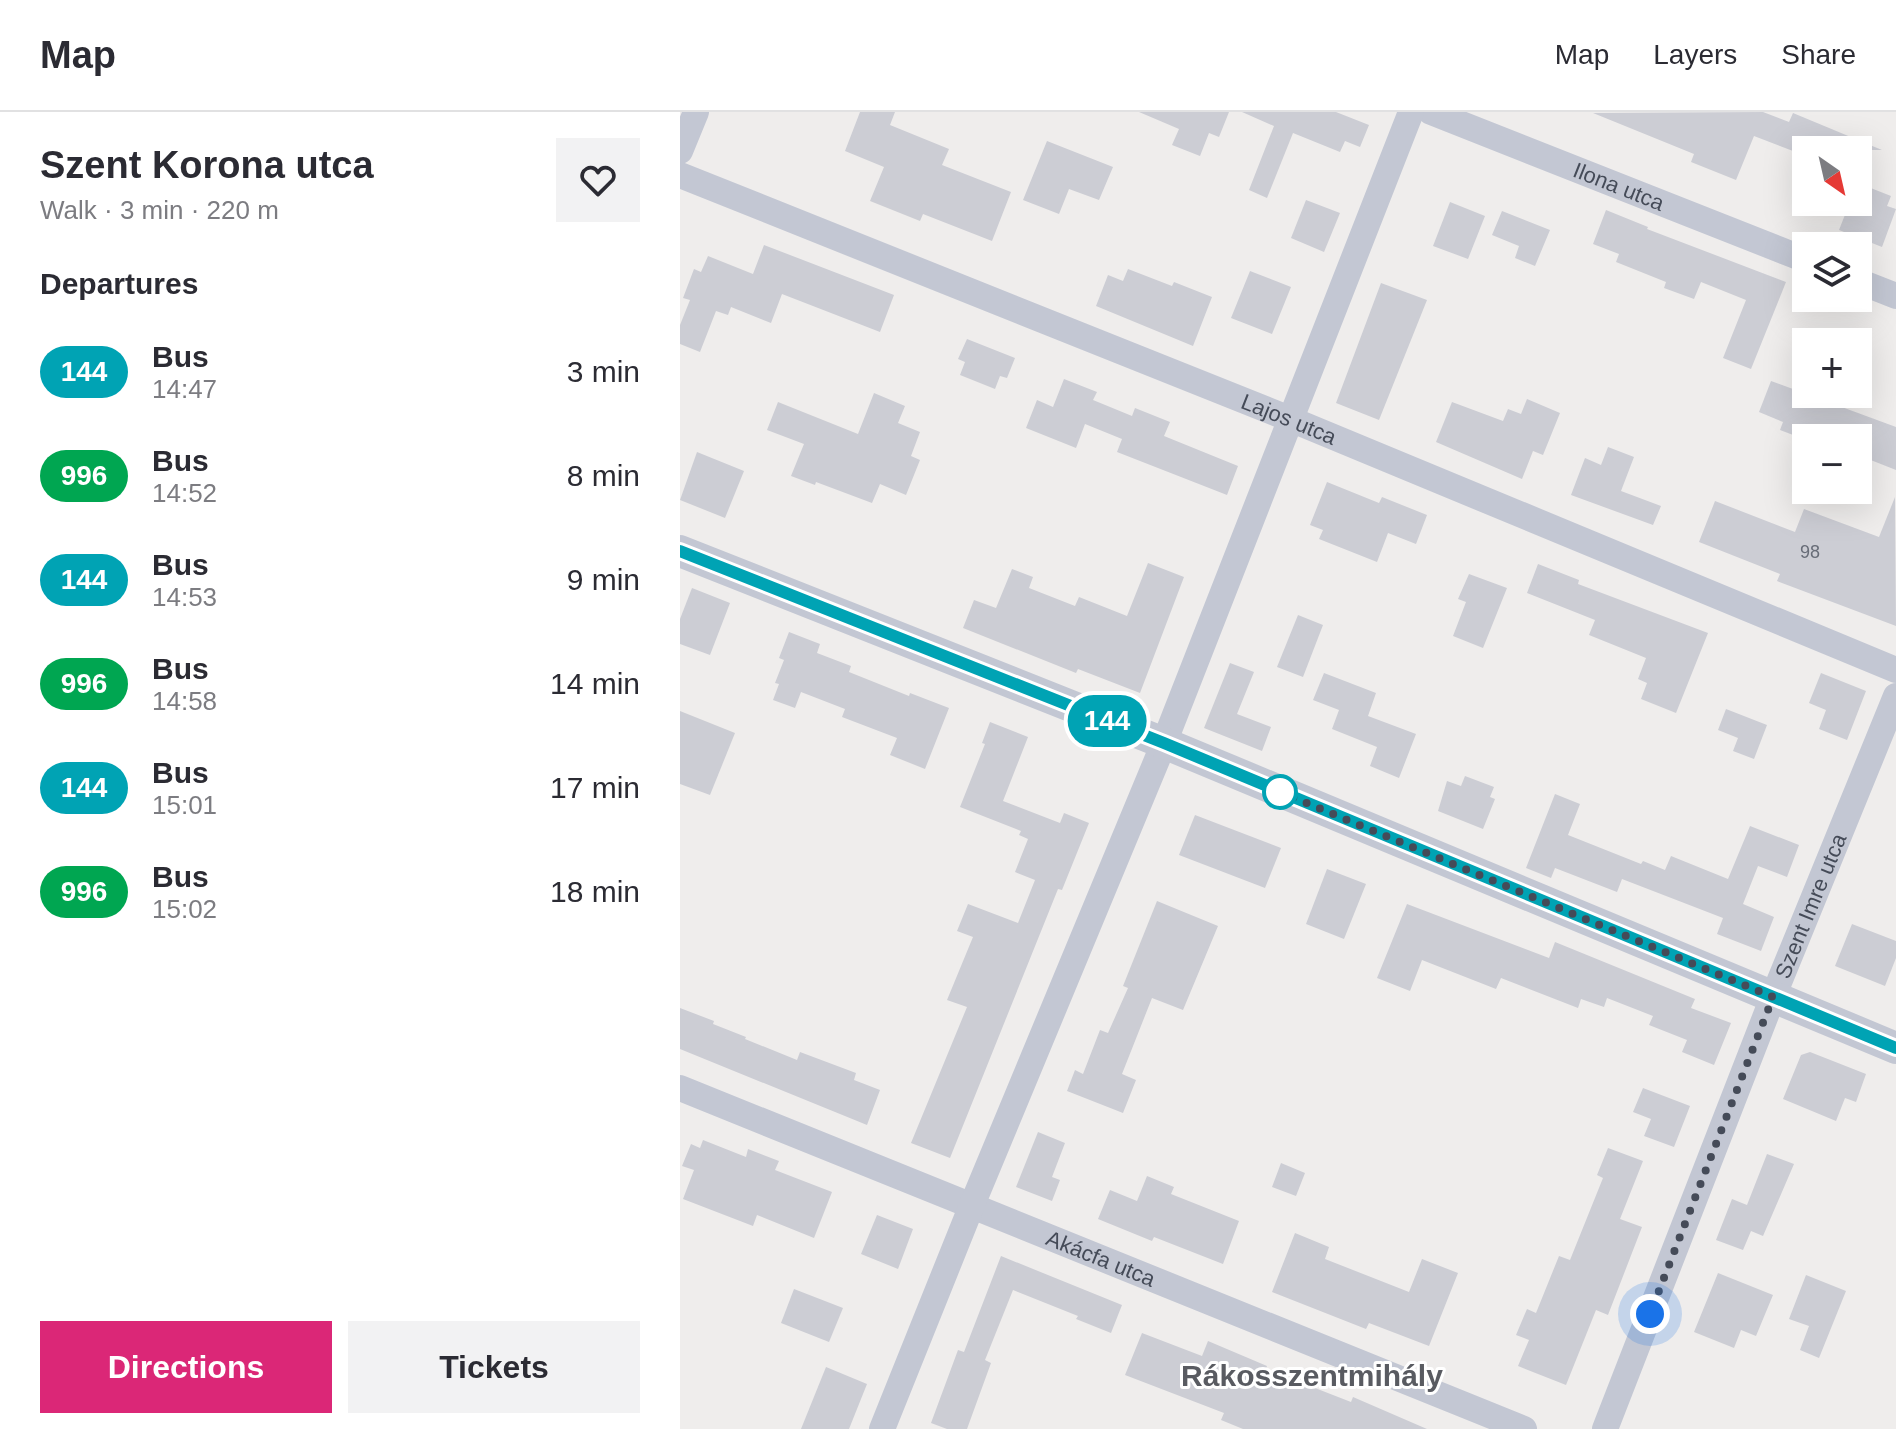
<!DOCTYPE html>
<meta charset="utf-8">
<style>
:root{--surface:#fff;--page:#f2f2f3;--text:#2b2b33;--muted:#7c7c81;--line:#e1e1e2;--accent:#db2777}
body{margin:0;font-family:Helvetica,sans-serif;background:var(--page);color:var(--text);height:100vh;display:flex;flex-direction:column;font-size:30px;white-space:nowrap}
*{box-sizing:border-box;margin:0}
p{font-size:26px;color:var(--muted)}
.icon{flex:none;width:44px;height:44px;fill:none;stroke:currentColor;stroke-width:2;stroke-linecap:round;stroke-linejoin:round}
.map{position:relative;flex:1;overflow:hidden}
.drawer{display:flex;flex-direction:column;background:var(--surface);width:680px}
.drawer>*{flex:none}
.badge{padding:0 16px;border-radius:26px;font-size:28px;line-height:52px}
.needle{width:52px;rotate:146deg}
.buttons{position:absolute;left:1112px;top:24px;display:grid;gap:16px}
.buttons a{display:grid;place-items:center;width:80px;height:80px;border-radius:0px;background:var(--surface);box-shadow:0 8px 32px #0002;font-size:40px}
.you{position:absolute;width:40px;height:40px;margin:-20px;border:6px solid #fff;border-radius:50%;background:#1a73e8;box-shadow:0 0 0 12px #1a73e833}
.map>.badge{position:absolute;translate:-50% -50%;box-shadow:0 0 0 4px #fff}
h2{padding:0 40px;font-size:30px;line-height:72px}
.round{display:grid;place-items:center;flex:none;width:84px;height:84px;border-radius:0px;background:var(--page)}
.summary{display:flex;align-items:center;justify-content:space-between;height:136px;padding:0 40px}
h1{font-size:38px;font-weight:700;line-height:60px}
.cta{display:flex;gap:16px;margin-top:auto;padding:16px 40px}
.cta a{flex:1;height:92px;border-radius:0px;background:var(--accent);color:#fff;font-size:32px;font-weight:700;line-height:92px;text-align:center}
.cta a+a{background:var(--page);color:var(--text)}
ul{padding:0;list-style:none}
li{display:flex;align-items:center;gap:24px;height:104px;padding:0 40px}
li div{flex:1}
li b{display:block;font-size:30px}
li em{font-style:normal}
li .badge{min-width:88px;font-weight:700;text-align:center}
header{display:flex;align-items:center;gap:48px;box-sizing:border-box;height:112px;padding:0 40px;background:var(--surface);border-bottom:2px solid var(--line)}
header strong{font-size:38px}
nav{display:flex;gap:44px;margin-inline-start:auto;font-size:28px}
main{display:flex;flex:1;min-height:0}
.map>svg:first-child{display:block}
.building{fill:#cccdd4}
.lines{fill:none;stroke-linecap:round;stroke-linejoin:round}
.minor{stroke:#c3c7d3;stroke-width:26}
.tertiary{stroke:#c3c7d3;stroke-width:32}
.line-casing{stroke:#fff;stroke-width:18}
.line{stroke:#00a3b4;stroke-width:12}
.walk{stroke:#454b58;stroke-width:8;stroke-dasharray:0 14.4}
.stop-dot{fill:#fff;stroke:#00a3b4;stroke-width:4}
.labels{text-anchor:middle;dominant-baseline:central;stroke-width:6;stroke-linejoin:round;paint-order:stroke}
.number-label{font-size:18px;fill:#676c77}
.street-label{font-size:22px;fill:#454b58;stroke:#fff}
.district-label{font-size:30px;font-weight:bold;fill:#595b61;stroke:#fff}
</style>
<header>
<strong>Map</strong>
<nav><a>Map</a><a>Layers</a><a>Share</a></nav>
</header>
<main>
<section class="drawer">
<div class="summary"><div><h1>Szent Korona utca</h1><p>Walk · 3 min · 220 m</p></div><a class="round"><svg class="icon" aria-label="heart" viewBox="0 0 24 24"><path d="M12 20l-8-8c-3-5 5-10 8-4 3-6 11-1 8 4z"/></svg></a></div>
<h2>Departures</h2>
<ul>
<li><span class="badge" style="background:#00a3b4;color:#fff">144</span><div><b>Bus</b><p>14:47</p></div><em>3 min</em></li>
<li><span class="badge" style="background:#00a651;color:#fff">996</span><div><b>Bus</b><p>14:52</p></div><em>8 min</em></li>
<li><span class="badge" style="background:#00a3b4;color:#fff">144</span><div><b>Bus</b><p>14:53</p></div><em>9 min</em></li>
<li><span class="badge" style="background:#00a651;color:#fff">996</span><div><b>Bus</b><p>14:58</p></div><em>14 min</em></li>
<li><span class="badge" style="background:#00a3b4;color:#fff">144</span><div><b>Bus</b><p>15:01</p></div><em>17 min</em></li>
<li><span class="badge" style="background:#00a651;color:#fff">996</span><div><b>Bus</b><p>15:02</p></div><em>18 min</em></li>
</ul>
<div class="cta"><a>Directions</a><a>Tickets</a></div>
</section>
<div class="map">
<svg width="1216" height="1317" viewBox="0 0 1216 1317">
<rect width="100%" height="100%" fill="#efedec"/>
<g class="building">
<polygon points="180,0 215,0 210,13 269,37 262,53 331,80 312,129 243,102 240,109 190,89 204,55 165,39"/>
<polygon points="459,0 549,0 539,25 529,21 520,44 492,33 499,17"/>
<polygon points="562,0 656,0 689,13 680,35 665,29 660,40 613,21 587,86 569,78 594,14"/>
<polygon points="1083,0 1109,10 1113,1 1202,38 1126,38 1126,44 1074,24 1056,68 1011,50 1014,42 913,1"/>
<polygon points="367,29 433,55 419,88 389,77 379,102 343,88"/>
<polygon points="1178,71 1211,84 1207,94 1216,97 1202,135 1159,118 1170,90 1178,90"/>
<polygon points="626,88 660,101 644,140 611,126"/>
<polygon points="770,90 805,104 788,147 753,134"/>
<polygon points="926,98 968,115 967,117 1106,170 1071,257 1043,246 1066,188 1021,170 1014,187 984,176 986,170 936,150 939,142 913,132"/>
<polygon points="822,99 870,118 855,154 835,146 839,134 812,123"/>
<polygon points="84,133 214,183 200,220 102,182 91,211 51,195 48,203 36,199 20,240 0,232 0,213 10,188 3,186 14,157 21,160 28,144 73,162"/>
<polygon points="448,157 492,174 494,170 532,185 513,234 416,194 428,163 443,169"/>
<polygon points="570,159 611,175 592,222 551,206"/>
<polygon points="701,171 747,188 699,308 656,291"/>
<polygon points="287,227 335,246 327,266 320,264 315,277 280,263 285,250 278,247"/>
<polygon points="384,267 417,280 413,288 452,304 455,296 490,310 484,324 558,354 547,383 437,340 442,327 405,312 396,336 346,316 357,288 373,295"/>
<polygon points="1091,269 1216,315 1216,358 1178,343 1178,326 1121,326 1100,318 1103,310 1079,300"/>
<polygon points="194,281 225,294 218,311 240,320 231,344 240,348 226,383 200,372 192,391 136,370 135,373 111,364 124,332 87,318 98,290 178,322"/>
<polygon points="847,287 880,301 863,343 853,339 842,367 756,330 772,290 823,309 828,297 841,302"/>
<polygon points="928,335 954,345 941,379 981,394 973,413 891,383 905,346 921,353"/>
<polygon points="17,340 64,359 45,406 0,388"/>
<polygon points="647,370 699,391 702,385 747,403 736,432 708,421 697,450 639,427 643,418 630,413"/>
<polygon points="1215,385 1216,514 1097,469 1100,462 1019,430 1035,389 1115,420 1124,397 1199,425"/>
<polygon points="468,451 504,465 460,581 398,557 396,561 283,516 294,488 316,496 332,457 353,465 349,476 395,494 399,485 447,504"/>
<polygon points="858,452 899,468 898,472 1028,521 996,601 961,587 967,571 958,567 966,546 909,523 915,508 847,481"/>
<polygon points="789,462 827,476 803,536 773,524 786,490 778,487"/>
<polygon points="12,476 50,491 30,543 0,532 0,507"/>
<polygon points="618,503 643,513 623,565 597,555"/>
<polygon points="109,520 140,532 137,541 171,554 169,560 229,584 230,581 269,596 245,657 210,643 217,626 162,605 165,597 121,580 115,596 93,588 99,572 95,571 104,548 99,546"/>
<polygon points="550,551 574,560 557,602 591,615 582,639 524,616"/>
<polygon points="644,561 696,581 688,604 736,622 719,666 690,654 697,635 652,617 659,598 633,588"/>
<polygon points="1141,561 1186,579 1167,628 1139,617 1146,598 1129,591"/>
<polygon points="1046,597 1087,613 1074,647 1053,639 1058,626 1038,618"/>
<polygon points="0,599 55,621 30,683 0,672"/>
<polygon points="310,610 348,625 323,689 380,711 384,701 409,711 382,778 378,777 270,1046 231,1031 287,895 267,888 293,825 277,819 288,792 338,811 355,768 335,760 348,727 339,723 341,719 280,695 305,632 302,631"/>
<polygon points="785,664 814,675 810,685 815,687 803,717 758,699 767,669 781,674"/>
<polygon points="875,682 900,692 888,723 961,752 963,749 985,758 991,744 1048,767 1070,714 1119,733 1107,765 1078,754 1063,792 1094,805 1081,839 1037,822 1043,806 942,767 937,780 875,756 871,766 846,756"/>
<polygon points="515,703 601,736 585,776 499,743"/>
<polygon points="647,757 686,772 664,827 626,812"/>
<polygon points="477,789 538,814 503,898 472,886 442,962 456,968 443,1001 387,979 395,958 403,962 420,918 428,921 448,876 443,874"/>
<polygon points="727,792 869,846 875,830 1015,887 1011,896 1051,911 1034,953 1002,940 1007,928 969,913 973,904 927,886 924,895 901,887 898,896 821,866 816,877 742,848 730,879 697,866"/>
<polygon points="1172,812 1216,829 1216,846 1205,874 1155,854"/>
<polygon points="0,896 34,909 33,912 66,925 65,927 117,948 120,940 176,961 174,968 200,978 187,1013 0,937"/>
<polygon points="1130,940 1186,962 1176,990 1165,986 1156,1009 1103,987 1121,943"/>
<polygon points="963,976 1010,994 994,1035 964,1024 971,1007 953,1000"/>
<polygon points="358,1020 385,1031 372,1065 380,1068 372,1089 336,1075"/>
<polygon points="23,1028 66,1045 68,1037 99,1049 95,1058 152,1080 134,1126 77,1103 73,1114 3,1087 14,1058 2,1054 11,1032 20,1036"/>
<polygon points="928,1036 963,1049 940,1107 962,1115 928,1203 916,1198 886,1273 838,1254 849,1228 836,1223 847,1197 856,1201 879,1144 890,1148 923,1066 917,1063"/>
<polygon points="1087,1042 1114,1052 1083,1124 1071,1119 1063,1138 1036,1128 1052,1087 1067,1093"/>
<polygon points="601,1051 625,1061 616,1084 592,1075"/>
<polygon points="467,1064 494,1075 491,1082 559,1109 543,1152 474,1125 472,1129 418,1107 430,1078 457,1089"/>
<polygon points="197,1103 233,1117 218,1157 181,1142"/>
<polygon points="615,1121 649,1135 645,1147 729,1180 742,1147 778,1161 749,1234 689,1211 686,1217 592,1180"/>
<polygon points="321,1144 442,1193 431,1221 396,1207 398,1204 333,1178 305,1248 311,1251 287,1317 267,1317 251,1311 278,1238 284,1240"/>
<polygon points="1038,1161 1093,1183 1076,1224 1061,1218 1054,1236 1014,1220"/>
<polygon points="1126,1163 1166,1179 1139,1246 1120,1238 1129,1214 1109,1207"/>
<polygon points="114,1177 163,1196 149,1230 101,1211"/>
<polygon points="462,1221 522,1244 528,1229 587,1254 586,1257 671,1290 673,1285 747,1317 563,1317 541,1308 544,1301 445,1263"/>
<polygon points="146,1255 187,1272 169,1317 121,1317"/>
</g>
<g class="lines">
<g class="minor">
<path id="s1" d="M 751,0 L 1126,148"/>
<polyline points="0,39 16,0"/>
<path id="s2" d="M 0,63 L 610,307 L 1216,558"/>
<polyline points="1178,169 1216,184"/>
<path id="s3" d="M 0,976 L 844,1317"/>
<polyline points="202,1317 292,1093 484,631 731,0"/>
<path id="s4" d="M 925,1317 L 1093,885 L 1216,584"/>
</g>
<polyline class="tertiary" points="0,439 484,631 1216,936"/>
</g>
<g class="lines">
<g class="line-casing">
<polyline id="line" points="0,439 484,631 1216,936"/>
</g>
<use href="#line" class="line"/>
<polyline class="walk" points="600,680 1093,885 970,1202"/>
</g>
<circle class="stop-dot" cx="600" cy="680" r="16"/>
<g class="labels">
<g class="number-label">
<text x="1130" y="440">98</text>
</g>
<g class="street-label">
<text stroke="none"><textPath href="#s1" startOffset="202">Ilona utca</textPath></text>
<text stroke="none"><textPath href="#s2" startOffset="656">Lajos utca</textPath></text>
<text stroke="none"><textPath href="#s4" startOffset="562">Szent Imre utca</textPath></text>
<text stroke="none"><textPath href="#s3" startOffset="454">Akácfa utca</textPath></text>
</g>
<g class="district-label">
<text x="632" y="1263">Rákosszentmihály</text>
</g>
</g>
</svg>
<div class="buttons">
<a><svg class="needle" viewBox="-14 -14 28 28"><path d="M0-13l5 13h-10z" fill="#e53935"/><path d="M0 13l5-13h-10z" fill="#7c7c81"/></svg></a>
<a><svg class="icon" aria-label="layers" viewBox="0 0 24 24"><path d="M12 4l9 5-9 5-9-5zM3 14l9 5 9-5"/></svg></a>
<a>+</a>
<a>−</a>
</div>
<div class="you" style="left:970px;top:1202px"></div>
<b class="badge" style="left:427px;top:609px;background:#00a3b4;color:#fff">144</b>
</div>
</main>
